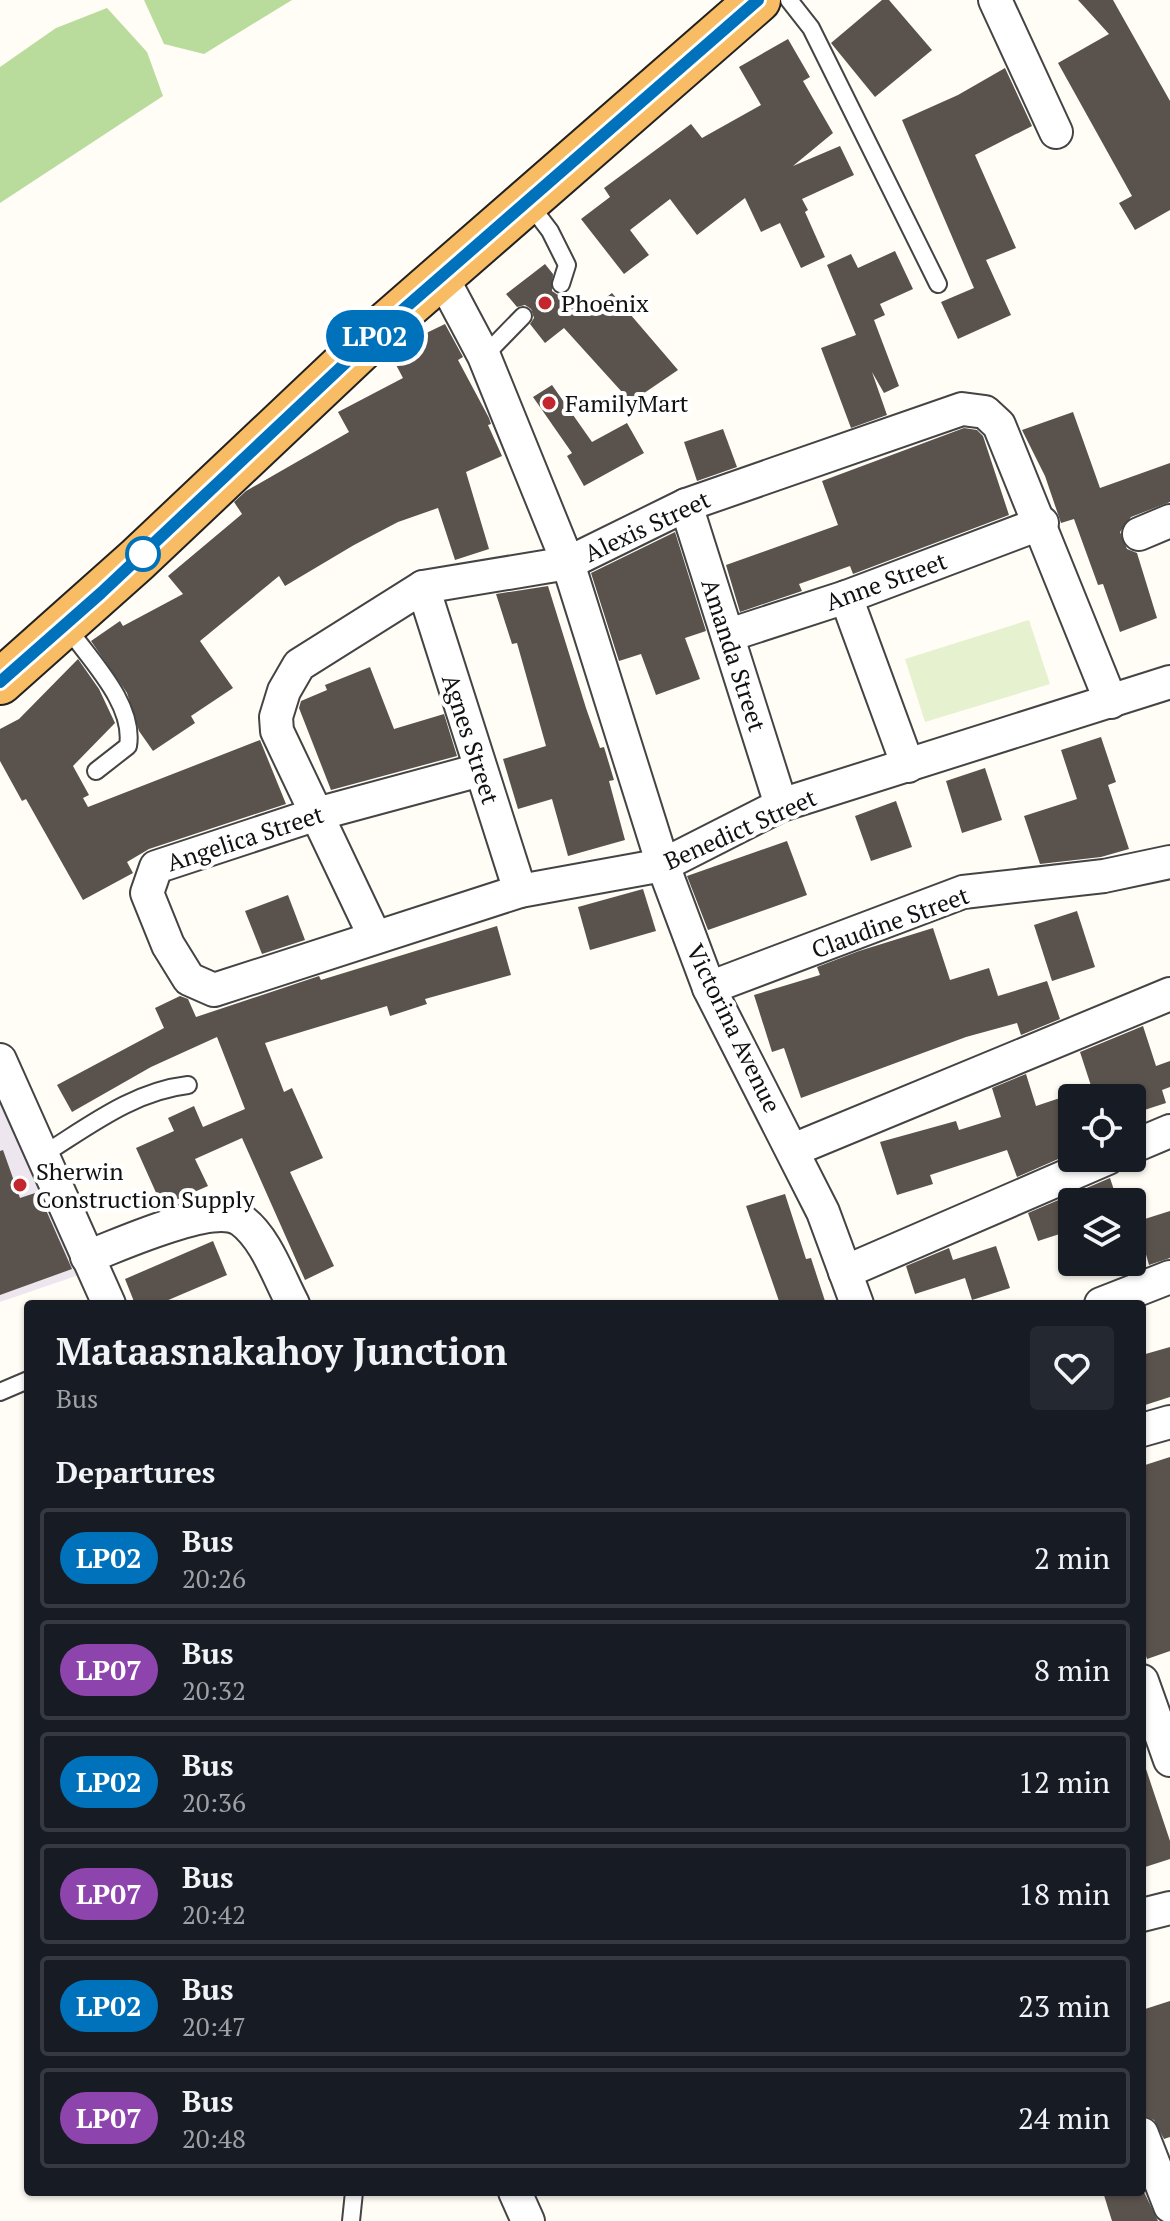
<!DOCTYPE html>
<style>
:root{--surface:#171b24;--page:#242831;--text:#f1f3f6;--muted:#9ea1a6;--line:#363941}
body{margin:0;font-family:"PT Serif",serif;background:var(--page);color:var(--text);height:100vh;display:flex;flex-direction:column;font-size:30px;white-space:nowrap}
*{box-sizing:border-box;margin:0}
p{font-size:26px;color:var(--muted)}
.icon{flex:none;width:44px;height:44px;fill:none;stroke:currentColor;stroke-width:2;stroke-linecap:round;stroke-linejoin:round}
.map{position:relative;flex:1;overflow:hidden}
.side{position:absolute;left:24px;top:1300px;width:1122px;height:896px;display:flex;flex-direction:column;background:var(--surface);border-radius:8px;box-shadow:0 2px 6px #0004}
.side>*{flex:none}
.badge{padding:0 16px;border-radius:26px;font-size:28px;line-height:52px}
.controls{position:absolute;left:1058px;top:1084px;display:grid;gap:16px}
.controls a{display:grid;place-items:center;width:88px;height:88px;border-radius:8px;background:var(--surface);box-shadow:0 2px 6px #0004;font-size:40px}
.map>.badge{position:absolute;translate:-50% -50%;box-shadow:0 0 0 4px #fff}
h2{padding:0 32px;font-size:30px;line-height:72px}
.round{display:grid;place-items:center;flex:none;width:84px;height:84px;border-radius:8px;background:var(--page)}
.summary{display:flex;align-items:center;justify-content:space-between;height:136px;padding:0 32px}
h1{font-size:38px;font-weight:600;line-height:60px}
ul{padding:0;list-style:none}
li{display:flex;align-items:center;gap:24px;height:100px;margin:0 16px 12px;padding:0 16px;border:4px solid var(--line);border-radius:8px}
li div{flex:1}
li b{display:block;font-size:30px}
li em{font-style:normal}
li .badge{min-width:88px;font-weight:700;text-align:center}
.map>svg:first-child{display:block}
.industrial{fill:#eee6ef}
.forest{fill:#b9dc9c}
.pitch{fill:#e6f2cf}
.building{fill:#5a524d}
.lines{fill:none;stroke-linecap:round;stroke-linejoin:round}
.service-casing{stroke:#444;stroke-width:20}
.minor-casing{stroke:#444;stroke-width:36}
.trunk-casing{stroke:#222;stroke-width:48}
.service{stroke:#fff;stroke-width:16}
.minor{stroke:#fff;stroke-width:32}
.trunk{stroke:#f7bc64;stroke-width:44}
.line-casing{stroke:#fff;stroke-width:18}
.line{stroke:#0072bc;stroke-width:12}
.poi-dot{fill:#c4262e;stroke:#fff;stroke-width:3}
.stop-dot{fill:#fff;stroke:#0072bc;stroke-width:4}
.labels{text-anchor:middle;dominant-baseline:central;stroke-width:8;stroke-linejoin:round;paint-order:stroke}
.poi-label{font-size:24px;fill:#111;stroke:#fff;text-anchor:start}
.street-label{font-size:24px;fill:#111;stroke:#fff}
</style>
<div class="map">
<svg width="1170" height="2221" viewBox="0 0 1170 2221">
<rect width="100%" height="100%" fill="#fffdf5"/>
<polygon class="industrial" points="0,1095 79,1275 0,1302"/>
<g class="forest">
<polygon points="144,0 292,0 204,54 164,44"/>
<polygon points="107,8 147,52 163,96 0,203 0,67 56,28"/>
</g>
<polygon class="pitch" points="1029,620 1050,684 925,722 905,659"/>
<g class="building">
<polygon points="882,0 889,0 932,50 875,97 831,43"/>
<polygon points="1078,0 1113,0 1170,101 1170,210 1135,230 1119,203 1132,196 1058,63 1109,34"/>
<polygon points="788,39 810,77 803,81 833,133 793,166 840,146 854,175 802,199 808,210 805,212 825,257 801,268 780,223 761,232 745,198 697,235 670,199 630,230 649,255 624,274 581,219 610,197 604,188 691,124 702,138 761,105 739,67"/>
<polygon points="1005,68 1032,126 975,155 1016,248 986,260 1011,315 958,339 941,302 974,288 902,120 958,95"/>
<polygon points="895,251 913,289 880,304 885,315 874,320 899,386 884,393 872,372 887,415 851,428 821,348 856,335 827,265 851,254 858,268"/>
<polygon points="545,264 553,274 552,291 558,295 568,292 585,314 612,293 678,370 631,402 564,328 545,343 530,324 534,318 531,309 525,305 517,307 506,294"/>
<polygon points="445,324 463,357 458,360 489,418 491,424 488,425 502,456 466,472 489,549 455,560 438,508 398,522 354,545 285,586 279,576 200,641 233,688 191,716 195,723 153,751 139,731 127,693 91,641 120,621 123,626 183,594 168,576 242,514 234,502 246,491 349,432 338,412 403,378 394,361 421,347 416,338"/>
<polygon points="552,385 592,442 627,423 644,453 584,486 567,456 572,453 533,397"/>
<polygon points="1073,412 1100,488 1170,463 1170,502 1131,517 1120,532 1127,549 1137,553 1157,618 1120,632 1103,584 1098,585 1074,519 1061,523 1045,476 1022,430"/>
<polygon points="964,428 977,430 983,436 1009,515 853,574 850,566 799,584 802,591 740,612 726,565 838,525 822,481"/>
<polygon points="723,429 737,467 697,481 684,442"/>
<polygon points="675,532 706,631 685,638 700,679 656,695 641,654 619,661 591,573"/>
<polygon points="548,586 586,708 600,748 604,747 614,780 609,781 625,840 568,856 552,799 518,809 503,759 546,746 517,643 512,644 496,594"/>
<polygon points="78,659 99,689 115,723 73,766 89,795 83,798 88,807 260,740 286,804 149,849 127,862 133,873 83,900 26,799 22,801 0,761 0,729 19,719"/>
<polygon points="370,667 394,729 444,714 457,756 331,790 299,708 301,701 327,690 325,685"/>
<polygon points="1101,737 1116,782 1108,785 1129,849 1101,857 1040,864 1024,816 1077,799 1061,750"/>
<polygon points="985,768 1002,820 962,833 946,781"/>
<polygon points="896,801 912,847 871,861 855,816"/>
<polygon points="787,841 807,895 708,930 687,876"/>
<polygon points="643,889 656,931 590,950 578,907"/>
<polygon points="288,895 305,940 262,954 245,911"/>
<polygon points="1077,911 1095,967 1052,981 1034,925"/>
<polygon points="497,926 511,975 425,999 427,1004 390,1016 387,1006 265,1043 284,1092 292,1088 323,1158 290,1172 334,1266 305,1280 242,1138 195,1159 208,1186 162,1206 136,1148 174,1131 168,1118 194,1106 203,1127 245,1109 217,1037 151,1067 72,1112 57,1085 164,1028 155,1008 180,996 188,999 196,1017 319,976 321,980"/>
<polygon points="933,928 950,980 989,968 998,996 1047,981 1060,1019 1021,1035 1017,1023 966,1037 801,1098 784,1048 772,1052 754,995 820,975 817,967 859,951"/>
<polygon points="1143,1026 1156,1066 1170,1061 1170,1087 1162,1090 1166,1103 1132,1114 1132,1098 1095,1098 1080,1052"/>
<polygon points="1026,1074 1036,1106 1072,1094 1072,1153 1017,1177 1007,1150 930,1175 933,1184 897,1195 880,1142 956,1121 959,1130 1001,1117 992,1088"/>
<polygon points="3,1150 20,1198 38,1192 72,1269 0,1295 0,1151"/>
<polygon points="1110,1178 1118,1202 1072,1202 1072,1230 1038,1241 1028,1213"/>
<polygon points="785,1194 806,1259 811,1258 826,1304 780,1304 746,1206"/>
<polygon points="1170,1211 1170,1258 1149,1265 1143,1244 1132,1248 1132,1223"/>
<polygon points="213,1241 227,1275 159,1304 135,1304 125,1279"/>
<polygon points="996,1246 1010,1288 972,1300 965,1278 915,1294 906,1266 949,1248 953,1260"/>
<polygon points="1170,1347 1170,1397 1142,1406 1142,1355"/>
<polygon points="1170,1457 1170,1651 1147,1659 1142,1645 1142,1466"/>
<polygon points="1146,1769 1170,1841 1170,1859 1142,1868 1142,1770"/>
<polygon points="1170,2001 1170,2137 1164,2139 1154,2120 1142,2115 1142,2010"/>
<polygon points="1103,2192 1144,2192 1158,2221 1112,2221"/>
</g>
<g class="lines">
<g class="service-casing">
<g id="service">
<polyline points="789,0 811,28 938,284"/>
<polyline points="528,202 550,231 567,265 561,284"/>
<polyline points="484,356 523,316"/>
<path d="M 67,627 C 90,660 135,704 128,746 L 96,771"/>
<path d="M 44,1154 C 89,1126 134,1091 188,1085"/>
<polyline points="0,1392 28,1380"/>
<polyline points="351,2221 354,2192"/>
</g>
</g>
<g class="minor-casing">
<g id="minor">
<polyline points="995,0 1056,132"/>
<polyline points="442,277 484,356 568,563 663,865 709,988 823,1212 857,1304"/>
<polyline points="686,505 781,805"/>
<polyline points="1139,534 1170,521"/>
<polyline points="423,587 520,891"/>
<polyline points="846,597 908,766"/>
<polyline points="729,635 846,597 1042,523"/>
<polyline points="480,770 317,814 156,867 147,893 168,945 189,979 214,990 520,891 663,865 781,805 1170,682"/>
<polyline points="374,935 277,731 276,717 284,691 299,665 423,587 568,563 686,505 962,409 985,412 999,425 1111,702"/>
<polyline points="709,988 963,892 1104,876 1170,862"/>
<polyline points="0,1060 109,1304"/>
<polyline points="1132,1147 1170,1131"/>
<polyline points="793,1150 1170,994"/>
<path d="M 87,1257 C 118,1246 212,1201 241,1220 C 266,1238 279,1278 293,1304"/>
<polyline points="845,1272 1108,1158"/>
<polyline points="1101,1304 1170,1277"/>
<polyline points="1142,1430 1170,1422"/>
<polyline points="1142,1681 1170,1760"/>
<polyline points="1142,1915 1170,1908"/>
<polyline points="1142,2134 1170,2206"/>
<polyline points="515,2192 528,2221"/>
</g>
</g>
<g class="trunk-casing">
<polyline id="trunk" points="0,682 137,560 390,321 758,0"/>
</g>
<use href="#service" class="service"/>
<use href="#minor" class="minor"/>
<use href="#trunk" class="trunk"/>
</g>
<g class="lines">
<g class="line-casing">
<polyline id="line" points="0,682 101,593 390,321 758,0"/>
</g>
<use href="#line" class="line"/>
</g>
<g class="poi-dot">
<circle cx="545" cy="303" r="8"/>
<circle cx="549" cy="403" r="8"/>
<circle cx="20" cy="1185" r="8"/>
</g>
<circle class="stop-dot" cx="143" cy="554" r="16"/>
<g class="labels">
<g class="poi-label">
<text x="561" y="303">Phoenix</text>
<text x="565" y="403">FamilyMart</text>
<text x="36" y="1171">Sherwin<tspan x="36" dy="28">Construction Supply</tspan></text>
</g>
<g class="street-label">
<text transform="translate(647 526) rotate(-25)">Alexis Street</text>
<text transform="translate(886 581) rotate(-20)">Anne Street</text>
<text transform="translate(734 655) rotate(72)">Amanda Street</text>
<text transform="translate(471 739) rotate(72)">Agnes Street</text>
<text transform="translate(740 829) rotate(-24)">Benedict Street</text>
<text transform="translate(245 838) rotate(-18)">Angelica Street</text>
<text transform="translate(890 922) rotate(-20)">Claudine Street</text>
<text transform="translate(734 1028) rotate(64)">Victorina Avenue</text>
</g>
</g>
</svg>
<div class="controls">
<a><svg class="icon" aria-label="locate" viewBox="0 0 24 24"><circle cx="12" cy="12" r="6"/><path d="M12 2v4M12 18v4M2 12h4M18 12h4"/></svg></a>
<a><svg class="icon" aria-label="layers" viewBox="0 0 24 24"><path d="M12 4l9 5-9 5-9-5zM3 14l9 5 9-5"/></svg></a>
</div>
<b class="badge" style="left:375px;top:336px;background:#0072bc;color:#fff">LP02</b>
<section class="side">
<div class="summary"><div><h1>Mataasnakahoy Junction</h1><p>Bus</p></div><a class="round"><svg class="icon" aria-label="heart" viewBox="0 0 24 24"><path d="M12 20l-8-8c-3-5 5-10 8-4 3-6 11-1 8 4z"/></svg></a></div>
<h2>Departures</h2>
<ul>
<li><span class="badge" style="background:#0072bc;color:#fff">LP02</span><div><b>Bus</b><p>20:26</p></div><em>2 min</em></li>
<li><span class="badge" style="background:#8e44ad;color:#fff">LP07</span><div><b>Bus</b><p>20:32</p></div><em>8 min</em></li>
<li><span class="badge" style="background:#0072bc;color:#fff">LP02</span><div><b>Bus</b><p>20:36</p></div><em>12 min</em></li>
<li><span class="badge" style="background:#8e44ad;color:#fff">LP07</span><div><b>Bus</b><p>20:42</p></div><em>18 min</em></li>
<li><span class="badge" style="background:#0072bc;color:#fff">LP02</span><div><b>Bus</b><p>20:47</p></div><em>23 min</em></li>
<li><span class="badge" style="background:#8e44ad;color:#fff">LP07</span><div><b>Bus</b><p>20:48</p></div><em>24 min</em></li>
</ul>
</section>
</div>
